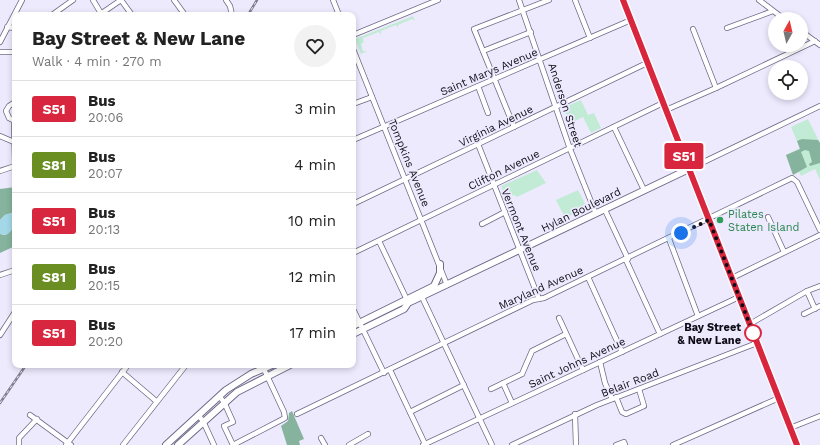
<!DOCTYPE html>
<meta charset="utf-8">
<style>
:root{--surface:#fff;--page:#f2f2f2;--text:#222;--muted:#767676;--line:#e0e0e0}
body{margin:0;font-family:"Work Sans",sans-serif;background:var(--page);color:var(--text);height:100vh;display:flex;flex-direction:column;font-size:15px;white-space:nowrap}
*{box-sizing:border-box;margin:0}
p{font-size:13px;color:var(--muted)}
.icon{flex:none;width:22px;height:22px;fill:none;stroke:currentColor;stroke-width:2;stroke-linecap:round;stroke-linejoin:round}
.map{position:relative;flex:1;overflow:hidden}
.side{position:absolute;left:12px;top:12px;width:344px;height:356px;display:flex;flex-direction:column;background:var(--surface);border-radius:8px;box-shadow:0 2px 6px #0003}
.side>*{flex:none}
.badge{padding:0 8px;border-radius:3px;font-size:14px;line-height:26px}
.needle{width:26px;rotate:8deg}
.buttons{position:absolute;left:768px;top:12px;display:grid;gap:8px}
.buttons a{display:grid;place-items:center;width:40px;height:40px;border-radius:50%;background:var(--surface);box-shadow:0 2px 6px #0003;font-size:20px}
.you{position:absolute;width:20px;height:20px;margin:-10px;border:3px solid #fff;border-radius:50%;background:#1a73e8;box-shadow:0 0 0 6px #1a73e833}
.map>.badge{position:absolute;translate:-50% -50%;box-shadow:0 0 0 2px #fff}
.round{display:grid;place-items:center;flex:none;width:42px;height:42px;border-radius:21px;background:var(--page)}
.headline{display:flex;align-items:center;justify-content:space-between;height:68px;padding:0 20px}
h1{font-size:19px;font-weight:700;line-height:30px}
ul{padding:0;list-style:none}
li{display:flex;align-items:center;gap:12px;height:56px;padding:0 20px;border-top:1px solid var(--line)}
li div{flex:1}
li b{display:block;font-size:15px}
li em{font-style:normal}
li .badge{min-width:44px;font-weight:700;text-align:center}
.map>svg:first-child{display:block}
.green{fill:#c2ebd6}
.forest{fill:#86b39d}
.water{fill:#a4d8e8}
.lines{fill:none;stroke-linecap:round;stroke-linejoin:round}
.minor-casing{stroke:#6e6986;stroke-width:6}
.major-casing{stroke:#6e6986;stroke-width:8}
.minor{stroke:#fff;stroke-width:4.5}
.major{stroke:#fff;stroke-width:6}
.rail-casing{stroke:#807d8c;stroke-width:2.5}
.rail{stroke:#eeeafe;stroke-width:1;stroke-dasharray:3;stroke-linecap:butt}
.line-casing{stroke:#fff;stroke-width:9}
.line{stroke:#d7263d;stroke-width:6}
.walk{stroke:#0f0c17;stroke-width:4;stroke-dasharray:0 7.2}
.leisure-dot{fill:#2e9e5b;stroke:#eeeafe;stroke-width:1.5}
.stop-dot{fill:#fff;stroke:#d7263d;stroke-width:2}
.labels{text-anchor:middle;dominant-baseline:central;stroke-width:3.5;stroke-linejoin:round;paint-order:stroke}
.street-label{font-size:11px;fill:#0f0c17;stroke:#eeeafe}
.leisure-label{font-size:11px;fill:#27864d;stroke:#eeeafe;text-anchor:start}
.stop-label{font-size:11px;font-weight:bold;fill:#0f0c17;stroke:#eeeafe;text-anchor:end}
</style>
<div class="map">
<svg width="820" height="445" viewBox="0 0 820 445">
<rect width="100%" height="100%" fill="#eeeafe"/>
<g class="green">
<polygon points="413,16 415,21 412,19 398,25 398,28 396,25 381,31 381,35 379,32 363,38 364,42 361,44 363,51 367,51 361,54 355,39"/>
<polygon points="581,100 588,115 594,113 601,128 591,133 583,117 570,124 563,108"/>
<polygon points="808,119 820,143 820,180 815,169 801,176 799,172 793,175 786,155 800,148 791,127"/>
<polygon points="537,170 546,183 517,197 514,195 506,198 501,186"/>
<polygon points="578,190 587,207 565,218 556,200"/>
</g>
<g class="forest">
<polygon points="802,139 818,140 820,143 820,163 810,166 809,164 812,162 809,151 805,150 801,152 807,167 793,175 786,155 800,149 797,141"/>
<polygon points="15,187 15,212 5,215 0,220 0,189"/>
<polygon points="15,225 15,246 0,253 0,234 5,235"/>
<polygon points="292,411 304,439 299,441 300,445 287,445 281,426 288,421 289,413"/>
</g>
<path class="water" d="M 15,212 C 15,222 15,230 6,235 L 0,234 L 0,220 L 5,215 Z"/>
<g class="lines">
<g class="minor-casing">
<g id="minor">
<polyline points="93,0 102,15"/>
<polyline points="121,0 132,15"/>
<polyline points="174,0 185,15"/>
<polyline points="226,0 230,6 232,15"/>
<polyline points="333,0 339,15"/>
<polyline points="519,0 570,149 596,214"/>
<polyline points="575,0 590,38"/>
<polyline points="759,0 784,19"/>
<polyline points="52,15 73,0"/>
<polyline points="99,15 121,0"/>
<polyline points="7,27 15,28"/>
<polyline points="727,28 773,11"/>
<polyline points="693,29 716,88"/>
<polyline points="801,31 820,45"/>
<polyline points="353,35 438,0"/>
<polyline points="0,42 22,0"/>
<polyline points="353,49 447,285"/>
<polyline points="483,51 531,32"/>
<polyline points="0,52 15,52"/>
<polyline points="478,86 488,113"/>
<polyline points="15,102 9,106 6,111 9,118 15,121"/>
<polyline points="353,104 372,97"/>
<polyline points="666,110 716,88 815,41"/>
<polyline points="14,121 15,166"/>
<polyline points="514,127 474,29 549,0"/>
<polyline points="614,127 644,190"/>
<polyline points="0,136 14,142"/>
<polyline points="353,140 631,20"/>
<polyline points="478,144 539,299"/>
<polyline points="689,169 820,106"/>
<polyline points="0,171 15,166"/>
<polyline points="353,204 647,63"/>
<polyline points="605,210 628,259"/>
<polyline points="768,217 784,252"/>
<polyline points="482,224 505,212"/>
<polyline points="669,239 698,316"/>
<polyline points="379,241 407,300"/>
<polyline points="353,253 663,103"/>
<polyline points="626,260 660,334"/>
<polyline points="0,275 15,270"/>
<polyline points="588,277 622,352"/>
<polyline points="732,278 820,235"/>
<polyline points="807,291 815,309"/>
<polyline points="422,297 492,445"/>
<polyline points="353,309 384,373"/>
<polyline points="804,314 820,306"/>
<polyline points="559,318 583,370"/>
<polyline points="750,324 807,291 820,286"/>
<polyline points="0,335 15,312"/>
<polyline points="600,362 605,383 612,399"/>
<polyline points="390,370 425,444"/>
<polyline points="122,372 156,401"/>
<polyline points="503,383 512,403"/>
<polyline points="491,389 522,374 532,351 566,334"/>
<polyline points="219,396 224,402 233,422 224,426 233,445"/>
<polyline points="616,397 622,412 626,414 644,406 639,389"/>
<polyline points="410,412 464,385"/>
<polyline points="297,414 533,300 544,298 792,178 797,182 820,230"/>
<polyline points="575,414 576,445"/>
<polyline points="30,415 71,445"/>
<polyline points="198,415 203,421 214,445"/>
<polyline points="790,428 820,416"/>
<polyline points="321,438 325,445"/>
<polyline points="19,445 19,438 37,419"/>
<polyline points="66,445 128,365"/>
<polyline points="123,445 186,365"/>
<polyline points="233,445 285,418 284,412 262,365"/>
<polyline points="349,445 368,434"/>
<polyline points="423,445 739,297"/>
<polyline points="512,445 597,405 757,343"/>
<polyline points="616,445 624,442 625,445"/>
<polyline points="673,445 779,398"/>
</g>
</g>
<g class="major-casing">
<g id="major">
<polyline points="623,0 797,445"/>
<polyline points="353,326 434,286 440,273 440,264"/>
<polyline points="353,334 404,309 408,303 689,169"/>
<polyline points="166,445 226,390 251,374 272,365"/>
<polyline points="178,445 237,392 290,365"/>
</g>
</g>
<use href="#minor" class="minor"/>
<use href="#major" class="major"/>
<g class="rail-casing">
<g id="rail">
<polyline points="248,15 257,0"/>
<polyline points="0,403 26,365"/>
</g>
</g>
<use href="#rail" class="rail"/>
</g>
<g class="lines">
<g class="line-casing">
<polyline id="line" points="623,0 797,445"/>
</g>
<use href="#line" class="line"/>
<polyline class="walk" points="681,233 709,220 754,335 753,333"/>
</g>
<circle class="leisure-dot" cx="720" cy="220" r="4"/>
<circle class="stop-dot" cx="753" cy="333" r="8"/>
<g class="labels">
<g class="street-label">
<text transform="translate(489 72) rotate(-23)">Saint Marys Avenue</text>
<text transform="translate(565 105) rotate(72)">Anderson Street</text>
<text transform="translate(496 126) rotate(-26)">Virginia Avenue</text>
<text transform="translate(409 163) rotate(68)">Tompkins Avenue</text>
<text transform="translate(504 170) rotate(-26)">Clifton Avenue</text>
<text transform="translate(581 210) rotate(-26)">Hylan Boulevard</text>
<text transform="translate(521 230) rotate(68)">Vermont Avenue</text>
<text transform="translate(541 288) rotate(-24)">Maryland Avenue</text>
<text transform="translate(577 363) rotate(-25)">Saint Johns Avenue</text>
<text transform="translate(630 383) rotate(-21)">Belair Road</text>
</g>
<g class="leisure-label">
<text x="728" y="214">Pilates<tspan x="728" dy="13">Staten Island</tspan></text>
</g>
<g class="stop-label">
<text x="741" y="327">Bay Street<tspan x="741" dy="13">&amp; New Lane</tspan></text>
</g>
</g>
</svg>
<div class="buttons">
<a><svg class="needle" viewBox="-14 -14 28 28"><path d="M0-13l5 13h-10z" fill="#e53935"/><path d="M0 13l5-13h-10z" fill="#767676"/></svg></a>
<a><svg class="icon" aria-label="locate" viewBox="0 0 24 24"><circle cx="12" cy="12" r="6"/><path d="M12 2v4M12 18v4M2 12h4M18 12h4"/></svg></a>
</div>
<div class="you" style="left:681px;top:233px"></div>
<b class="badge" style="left:684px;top:156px;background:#d7263d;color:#fff">S51</b>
<section class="side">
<div class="headline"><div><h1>Bay Street &amp; New Lane</h1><p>Walk · 4 min · 270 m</p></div><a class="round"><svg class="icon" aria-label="heart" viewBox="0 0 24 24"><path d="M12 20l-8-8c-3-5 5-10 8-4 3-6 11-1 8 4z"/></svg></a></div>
<ul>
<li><span class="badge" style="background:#d7263d;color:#fff">S51</span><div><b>Bus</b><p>20:06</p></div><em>3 min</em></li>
<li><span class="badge" style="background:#6b8e23;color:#fff">S81</span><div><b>Bus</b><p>20:07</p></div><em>4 min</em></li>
<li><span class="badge" style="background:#d7263d;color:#fff">S51</span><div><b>Bus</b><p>20:13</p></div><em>10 min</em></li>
<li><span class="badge" style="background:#6b8e23;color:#fff">S81</span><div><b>Bus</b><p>20:15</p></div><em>12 min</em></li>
<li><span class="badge" style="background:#d7263d;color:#fff">S51</span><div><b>Bus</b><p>20:20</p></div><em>17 min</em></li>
</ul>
</section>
</div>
